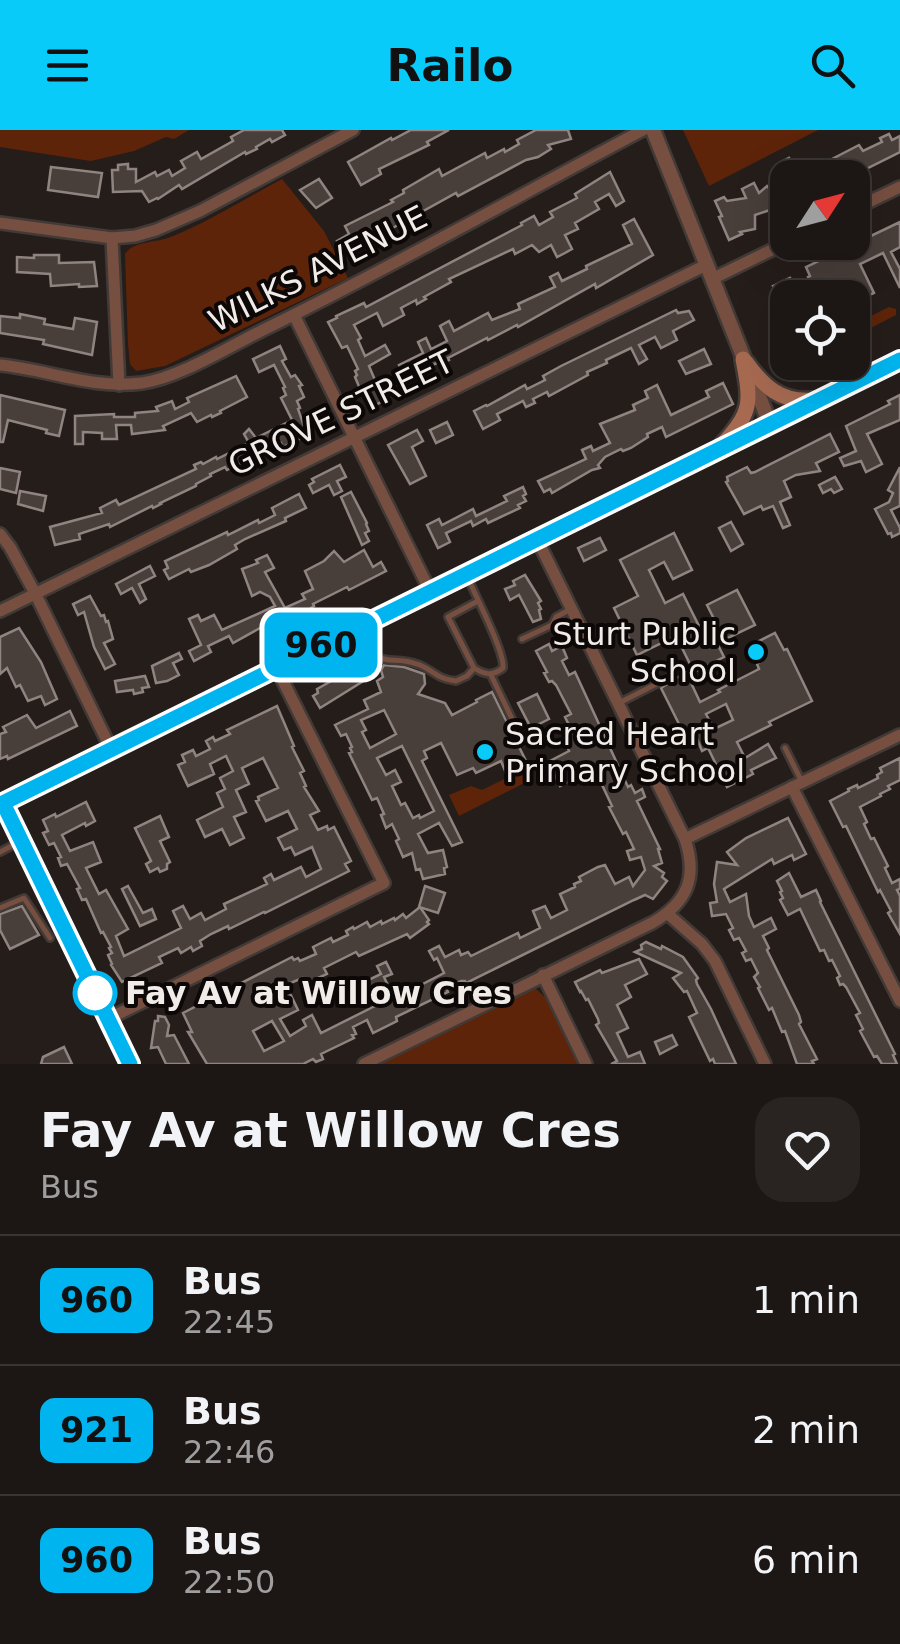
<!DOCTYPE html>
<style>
:root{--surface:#1c1614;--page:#292322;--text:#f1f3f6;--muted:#a09fa0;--line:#3a3534;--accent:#08cbfa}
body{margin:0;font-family:"DejaVu Sans",sans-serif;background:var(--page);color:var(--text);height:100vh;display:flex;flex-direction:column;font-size:38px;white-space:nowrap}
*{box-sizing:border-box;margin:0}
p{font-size:32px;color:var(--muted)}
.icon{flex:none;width:55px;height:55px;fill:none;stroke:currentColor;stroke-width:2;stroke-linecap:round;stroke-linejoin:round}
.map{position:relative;height:934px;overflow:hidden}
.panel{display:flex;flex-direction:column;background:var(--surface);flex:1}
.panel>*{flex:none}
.badge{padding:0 20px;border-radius:15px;font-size:35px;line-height:65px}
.needle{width:65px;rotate:54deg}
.controls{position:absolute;left:770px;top:30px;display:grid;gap:20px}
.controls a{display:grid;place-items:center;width:100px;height:100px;border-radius:20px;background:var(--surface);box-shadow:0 10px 40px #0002,0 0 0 2px var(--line);font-size:50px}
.map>.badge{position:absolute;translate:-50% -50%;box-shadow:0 0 0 5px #fff}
.round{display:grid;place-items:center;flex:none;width:105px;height:105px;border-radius:30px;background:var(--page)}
.head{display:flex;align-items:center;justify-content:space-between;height:170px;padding:0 40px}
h1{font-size:48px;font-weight:700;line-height:75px}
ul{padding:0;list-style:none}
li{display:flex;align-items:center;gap:30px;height:130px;padding:0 40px;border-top:2px solid var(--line)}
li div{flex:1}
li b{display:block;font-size:38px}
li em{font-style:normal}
li .badge{min-width:110px;font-weight:700;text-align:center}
header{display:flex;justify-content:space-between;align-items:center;height:130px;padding:0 40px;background:var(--accent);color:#111;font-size:45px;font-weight:700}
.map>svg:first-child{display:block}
.green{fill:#5e2409}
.building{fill:#483e3a;stroke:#8f8480;stroke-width:2.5;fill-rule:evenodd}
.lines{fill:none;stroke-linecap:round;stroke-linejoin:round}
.service-casing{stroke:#423a37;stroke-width:10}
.minor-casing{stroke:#423a37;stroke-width:16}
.tertiary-casing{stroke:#423a37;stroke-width:19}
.secondary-casing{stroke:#423a37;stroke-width:20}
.service{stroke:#764f40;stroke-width:5}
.minor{stroke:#764f40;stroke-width:11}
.tertiary{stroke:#764f40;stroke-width:14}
.secondary{stroke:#a76a51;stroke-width:15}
.line-casing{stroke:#fff;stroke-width:22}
.line{stroke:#00b5ef;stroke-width:15}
.poi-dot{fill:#08cbfa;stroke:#0c0807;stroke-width:4}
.stop-dot{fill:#fff;stroke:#00b5ef;stroke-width:5}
.labels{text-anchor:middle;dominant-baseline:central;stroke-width:8;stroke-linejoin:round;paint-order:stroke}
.street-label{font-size:32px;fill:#f2ece9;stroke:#0c0807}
.poi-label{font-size:32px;fill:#f2ece9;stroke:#0c0807;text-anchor:end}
.stop-label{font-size:32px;font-weight:bold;fill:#f2ece9;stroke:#0c0807;text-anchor:start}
</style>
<header><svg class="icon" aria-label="menu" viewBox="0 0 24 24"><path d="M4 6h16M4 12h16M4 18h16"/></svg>Railo<svg class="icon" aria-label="search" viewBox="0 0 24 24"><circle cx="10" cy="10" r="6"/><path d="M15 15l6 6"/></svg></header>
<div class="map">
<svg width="900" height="934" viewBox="0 0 900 934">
<rect width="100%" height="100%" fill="#251d1a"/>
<g class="green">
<polygon points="0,0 189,0 174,9 166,7 134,21 91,31 0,17"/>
<polygon points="683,0 818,0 709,56"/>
<path d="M 282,49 L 324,101 L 348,148 L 165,236 L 136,241 L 130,234 L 128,214 L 125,124 C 134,111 153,113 168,108 C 205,94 246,68 282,49 Z"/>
<polygon points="889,177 896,179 896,185 857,205 853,204 853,195"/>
<polygon points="527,638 532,649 459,686 449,665 471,656 482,660"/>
<polygon points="536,859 546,868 579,934 377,934 527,860"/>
</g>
<g class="building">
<polygon points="244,0 282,0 285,5 272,12 270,9 256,17 257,19 246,24 245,22 182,59 179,55 158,69 157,68 149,72 142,61 113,62 112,40 118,40 118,35 128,34 128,39 136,39 136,52 155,42 157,46 169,40 172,46 185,38 181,31 197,22 201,29 233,11 231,7"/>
<polygon points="411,0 449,0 427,12 429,15 379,39 381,44 361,55 348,32 391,8 392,10"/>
<polygon points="536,0 568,0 571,9 548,15 551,19 538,27 526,30 458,66 456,63 389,100 390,103 378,110 376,106 344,123 337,111 349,104 345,96 393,72 391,70 404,63 403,60 439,39 442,46 485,23 487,28 504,19 505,22 519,14 517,10"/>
<polygon points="889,4 892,10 900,6 900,22 848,48 789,48 781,32 789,28 799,46 859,15 863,21 882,12 880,8"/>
<polygon points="51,37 102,43 98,67 48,60"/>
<polygon points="610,42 624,71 616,76 609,64 595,72 599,79 575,93 578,99 565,105 572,119 565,123 557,127 551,115 539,122 532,115 515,124 513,119 449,149 451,152 424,167 426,169 417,174 416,170 401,178 404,185 383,196 377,183 354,195 361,208 358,210 365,226 385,215 390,224 369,236 384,271 375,275 367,264 363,266 355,247 357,245 355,241 358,239 347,216 342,218 328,192 337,188 336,186 364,173 366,177 522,95 521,93 534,86 539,95 553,87 550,82 577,68 575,64"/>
<polygon points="319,49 332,68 316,78 300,60"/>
<polygon points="754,53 759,63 767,56 786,78 775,87 770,80 755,85 755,99 740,102 742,104 729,110 719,87 722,86 715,71 724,67 727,71 746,68 742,59"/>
<polygon points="634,89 653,125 596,158 595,154 518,197 517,195 488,210 487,208 448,228 449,230 441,234 439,232 405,248 399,235 423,223 418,212 426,208 431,219 447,211 440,196 449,191 454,201 488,183 492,190 520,179 518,174 555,157 550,147 558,143 562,151 587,139 586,136 632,114 623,95"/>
<polygon points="900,92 900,117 891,122 900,139 900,158 883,123 860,134 874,163 861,169 866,178 852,185 852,168 788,168 788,185 773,156 790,148 795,157 809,150 808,147 810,146 806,137"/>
<polygon points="34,125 59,125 59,133 94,132 97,156 79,157 79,154 51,156 50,144 17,142 17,127 34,128"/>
<polygon points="676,180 678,183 689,181 694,190 673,201 677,210 661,218 655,207 639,215 647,229 639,234 631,218 606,230 607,233 587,242 588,245 549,266 547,262 533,269 535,273 526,277 523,271 497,284 500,290 483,299 474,281 486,275 487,276 525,255 527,259 545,250 543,246 561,236"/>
<polygon points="20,184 45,189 44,194 73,199 75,188 97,192 92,225 43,214 44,210 0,203 0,186 20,188"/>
<polygon points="280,216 286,229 282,231 291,247 295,245 302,255 299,256 304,267 297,271 300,278 298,279 307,305 283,317 281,313 227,340 225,337 210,344 211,346 196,354 196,356 160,373 161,374 153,378 152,376 110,397 109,394 79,404 80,409 55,415 50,397 102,383 100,378 116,370 119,375 196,339 194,335 201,332 203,334 216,327 217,329 249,313 244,304 249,299 256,308 292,290 281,268 286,265 283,258 285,257 274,235 259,242 253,229"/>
<polygon points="704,219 711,234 686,244 679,231"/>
<polygon points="236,246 247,267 220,281 221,283 212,287 211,285 197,292 191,283 163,296 165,300 132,304 131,295 116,295 117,309 102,309 102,303 83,302 83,314 75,314 75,286 114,284 114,287 135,287 135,283 158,281 156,277 172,271 175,279 189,272 187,268"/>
<polygon points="723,253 733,274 666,307 662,297 647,304 648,307 631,318 623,321 621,319 605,327 598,335 600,338 592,340 552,363 550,359 544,362 538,351 586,329 582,320 591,316 593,321 610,313 600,294 635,280 633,275 648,268 645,261 657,255 671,285 709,267 706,261"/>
<polygon points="0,265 65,280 59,306 46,303 47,300 8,290 3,312 0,312"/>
<polygon points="900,265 900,290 867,304 882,334 866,342 861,331 844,336 840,328 856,321 846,296 890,274 888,271"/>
<polygon points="447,292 453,305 436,313 430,300"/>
<polygon points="417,300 423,311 412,317 426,346 410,354 388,315"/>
<polygon points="830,304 839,322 816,333 820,341 796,345 784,351 791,367 780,372 790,395 783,398 773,376 763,380 761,376 744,384 726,352 728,351 727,347 747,337 751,343 755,342"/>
<polygon points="340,335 346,347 337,351 342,361 334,365 329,355 313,363 309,355 314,352 312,349"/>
<polygon points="900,337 900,376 891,380 900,398 900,403 892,407 891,403 888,404 875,379 889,372 893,363 888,360"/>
<polygon points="0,338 20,342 16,363 0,359"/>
<polygon points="835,347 842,359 834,363 831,359 823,363 819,355"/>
<polygon points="523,357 526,364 523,366 526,371 518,375 520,378 488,393 486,389 473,396 471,391 446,403 450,412 438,418 427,395 439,389 442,395 473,379 476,386 507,371 504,366"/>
<polygon points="20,361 46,366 43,381 18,374"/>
<polygon points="351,362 367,393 366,394 369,401 365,403 369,411 362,415 341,367"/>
<polygon points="299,364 306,378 285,388 286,391 245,409 235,415 237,419 209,435 191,442 189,439 169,449 164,440 168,438 165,431 227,402 228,405 258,390 259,393 275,385 272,378"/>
<polygon points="731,392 743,414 731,421 719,398"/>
<polygon points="674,403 692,440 673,449 664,432 649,440 665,473 683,464 699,496 714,489 707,475 737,460 755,495 717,513 724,527 694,542 676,506 637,525 614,478 638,466 620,430"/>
<polygon points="600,408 606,420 584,431 578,418"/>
<polygon points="364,420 373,437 381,432 386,441 349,460 347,457 313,474 314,476 297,487 295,483 282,490 280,487 233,513 229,506 208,516 211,522 194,531 189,521 201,515 189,489 198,485 201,491 214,485 222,500 275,476 270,467 260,462 252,466 242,439 258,433 256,430 267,425 274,438 265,442 285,478 305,469 302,464 313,459 305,441 324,431 334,421 344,432"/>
<polygon points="150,436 155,446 139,454 146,469 140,473 132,458 121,464 116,454"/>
<polygon points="525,445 541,471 538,473 541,479 539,480 541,489 533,492 519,465 510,470 505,459 515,455 513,451"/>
<polygon points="90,466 101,486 104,485 106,492 108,491 113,509 104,513 115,534 105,539 94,517 84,482 78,485 73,474"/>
<polygon points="19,498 41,532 57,569 45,575 41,566 28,571 20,555 16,557 7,538 0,544 0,507"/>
<path d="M 775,503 L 784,520 L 787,519 L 812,571 L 769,592 L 771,595 L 737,612 L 745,628 L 768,614 L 776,628 L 751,640 L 753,644 L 727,657 L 708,618 L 702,621 L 693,599 L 684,604 L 661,558 L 686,542 L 700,572 L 720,562 L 718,560 L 759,539 L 757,534 L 760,532 L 751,515 ZM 726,574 L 733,590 L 714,599 L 706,584 Z"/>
<path d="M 549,514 L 552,521 L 562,516 L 567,528 L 562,531 L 569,545 L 575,542 L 628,657 L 631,655 L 635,663 L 642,659 L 645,667 L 637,671 L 660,719 L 658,719 L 662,733 L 654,736 L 664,743 L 662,747 L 667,751 L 653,769 L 645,765 L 634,770 L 466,853 L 465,851 L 461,851 L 446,858 L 448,862 L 396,887 L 397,891 L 373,903 L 367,890 L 353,897 L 356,904 L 352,905 L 354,908 L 321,924 L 323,929 L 316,932 L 313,929 L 303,934 L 207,934 L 188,902 L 192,902 L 183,883 L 292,827 L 294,830 L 298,828 L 300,831 L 316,824 L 313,817 L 331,808 L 333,812 L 348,805 L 346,801 L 353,797 L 354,799 L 367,792 L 370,797 L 381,791 L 382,794 L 394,788 L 395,790 L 403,784 L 406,788 L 420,777 L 429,790 L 427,792 L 429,794 L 410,808 L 407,804 L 359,826 L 356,822 L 324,838 L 327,844 L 305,854 L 302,848 L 286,855 L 298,880 L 280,889 L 290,906 L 306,896 L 303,890 L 312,885 L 321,903 L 375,876 L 369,863 L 356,870 L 350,859 L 381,844 L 377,836 L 386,832 L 392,844 L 384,847 L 392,864 L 411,855 L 413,859 L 444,843 L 437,828 L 434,830 L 429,821 L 439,816 L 445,827 L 459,820 L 461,825 L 468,822 L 471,826 L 518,803 L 520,808 L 540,798 L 533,781 L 545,776 L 551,788 L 567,780 L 560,764 L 575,757 L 574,754 L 581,751 L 579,747 L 598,737 L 605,735 L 615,754 L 629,747 L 633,756 L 645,740 L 641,727 L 630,730 L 627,721 L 634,719 L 626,702 L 623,704 L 609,677 L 612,676 L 594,638 L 560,656 L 548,632 L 569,621 L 563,609 L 573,603 L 565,587 L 571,584 L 556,555 L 552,551 L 549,552 L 544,543 L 547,542 L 536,521 ZM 272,891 L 284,911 L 264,921 L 253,901 Z"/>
<polygon points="179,523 182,529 173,533 179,545 167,551 156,553 152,536"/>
<path d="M 384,535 L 404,537 L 424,544 L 425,554 L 418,564 L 445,573 L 452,585 L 477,572 L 476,570 L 492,562 L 527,633 L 506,643 L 501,631 L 476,643 L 473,638 L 457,645 L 441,613 L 424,621 L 427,628 L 422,631 L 462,712 L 452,716 L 439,693 L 418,704 L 428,723 L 443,720 L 447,737 L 444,738 L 445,744 L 423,749 L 420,739 L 416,740 L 412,723 L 403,727 L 396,711 L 399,709 L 392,694 L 386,698 L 381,685 L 384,684 L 377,668 L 372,670 L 349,623 L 352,622 L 350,618 L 352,617 L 346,604 L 341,606 L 335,595 L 368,579 L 364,570 L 381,562 L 377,551 L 383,547 L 381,540 ZM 384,580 L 396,604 L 370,618 L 362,602 L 366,600 L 361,590 ZM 402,616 L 434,681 L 420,688 L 419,685 L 413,688 L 405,673 L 401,675 L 392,656 L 401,652 L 395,640 L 386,645 L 377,628 Z"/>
<polygon points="358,536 365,550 320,578 313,566 318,563 317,559"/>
<polygon points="145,546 149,557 142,558 143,562 134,564 133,560 117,562 115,551"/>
<polygon points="537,564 549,589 531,598 518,573"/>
<polygon points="277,576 294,616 292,617 304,641 300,643 306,656 304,657 319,681 310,685 318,700 327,696 328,700 334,697 351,731 345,734 349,741 265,783 264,782 229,799 228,796 211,804 200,811 202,816 193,821 191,817 181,823 178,818 159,827 162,833 122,852 111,835 112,834 108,825 112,823 109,818 111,817 103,802 101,803 86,769 82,770 77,759 80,758 67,734 61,736 58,728 61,727 54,713 49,715 43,703 48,701 43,690 55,684 56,687 86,672 95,691 86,696 85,693 62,705 70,721 93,712 101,732 86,738 99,764 106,760 128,799 116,806 124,826 181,798 173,781 183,776 190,789 201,783 205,790 226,779 224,774 267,754 264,748 271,744 274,750 301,737 306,747 321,739 312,717 295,725 291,717 284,720 278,708 297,699 288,681 266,691 256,671 259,670 258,667 278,658 263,628 242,638 249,654 236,660 246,682 234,687 244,708 230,715 222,699 205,707 197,690 223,677 217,663 225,659 220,648 233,641 226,626 210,634 214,644 188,656 178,635 185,632 182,625 193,620 196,626 210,619 206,611 213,607 215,611 230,604 227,600"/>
<polygon points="70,581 77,596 8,629 7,626 0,629 0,604 6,602 3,597 27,585 36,598"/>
<polygon points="900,628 900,650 888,656 890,659 880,664 881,666 860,677 867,692 864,694 871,709 874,708 888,736 885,738 892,753 900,749 900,759 897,760 900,766 900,804 888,783 891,781 880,760 878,762 846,696 843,697 830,671 849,661 848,659 857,655 858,658 878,648 877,645 882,642 880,638"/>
<polygon points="160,686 169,707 160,711 170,732 167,734 167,739 160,742 158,738 150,742 146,734 151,731 135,698"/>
<polygon points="788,688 806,724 794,730 792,725 774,734 772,729 724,759 730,772 746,764 749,786 754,797 771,788 776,799 763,806 769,818 767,820 799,885 801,892 799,894 817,929 812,931 814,934 797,934 785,901 782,902 772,878 769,880 758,858 760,857 754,847 758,843 751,829 746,831 742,823 746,821 739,808 734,810 729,800 733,798 726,784 712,786 710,773 717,772 714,754 717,732 737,735 727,722 746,708"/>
<polygon points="789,743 801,767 816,760 821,771 820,772 895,924 893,925 897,934 882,934 877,926 874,927 860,901 863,899 856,885 860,883 846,857 843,854 840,855 837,848 840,846 832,830 829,831 824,820 820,821 800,779 788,785 780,770 783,768 780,762 782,761 777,751"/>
<polygon points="128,756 143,783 152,779 156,789 140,796 122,759"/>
<polygon points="425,756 445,763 438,783 419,777"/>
<polygon points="22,776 39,805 10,819 0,800 0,784"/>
<polygon points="646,812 661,819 662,816 683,827 698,848 696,850 697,854 711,879 736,934 715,934 713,929 710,931 689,887 697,883 687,861 684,862 673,848 681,843 635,822 642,819 641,815"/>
<polygon points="639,829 647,844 625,855 631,867 617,875 628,898 617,903 628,927 640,922 645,934 611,934 617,931 596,895 599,893 598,889 588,869 586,870 581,861 580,862 575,852 600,840 602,843"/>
<polygon points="158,886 165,887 169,895 167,906 174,905 189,934 166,934 158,917 151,918 155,891 158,891"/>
<polygon points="672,905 677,915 660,924 655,912"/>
<polygon points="64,917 72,934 41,934 43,927"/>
</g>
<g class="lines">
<g class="service-casing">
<g id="service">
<path d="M 467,446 C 475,465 505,522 503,538 C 493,546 485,545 474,538 L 448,487 L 478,471"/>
<path d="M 361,502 C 383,545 387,522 420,535 C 434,541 437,549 456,551 L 467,546 L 474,538"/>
<polyline points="522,509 552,495 556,487 569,480"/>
<polyline points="491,545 523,612"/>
<polyline points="621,572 670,547"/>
<polyline points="785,618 801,650"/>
<polyline points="0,722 19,712"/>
<polyline points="0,778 24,768 50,808"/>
</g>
</g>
<g class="minor-casing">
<g id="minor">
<polyline points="852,80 900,57"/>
<polyline points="0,93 112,108 135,106 156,100 200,81 353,0"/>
<polyline points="112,108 119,255"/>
<polyline points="712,149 788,112"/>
<polyline points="294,185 430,461"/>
<path d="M 0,235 C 50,240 90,259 142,253 C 179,248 232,215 267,198 C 394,136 518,66 643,0"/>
<polyline points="0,404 10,417 35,463 111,619"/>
<polyline points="0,481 706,135"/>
<polyline points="792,657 900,871"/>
<polyline points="685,709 900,605"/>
<polyline points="668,784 702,814 715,831 765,934"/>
<polyline points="543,845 586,934"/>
<polyline points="108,889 384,753 276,537"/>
<path d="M 364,934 L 652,793 C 687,773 698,748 685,709 L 537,409"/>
</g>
</g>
<g class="tertiary-casing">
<g id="tertiary">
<polyline points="653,0 770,294"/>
<polyline points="3,673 130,934"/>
</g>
</g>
<g class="secondary-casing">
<g id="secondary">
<path d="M 746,232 C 763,256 781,273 813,270"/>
<path d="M 722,315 C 753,281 751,272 743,229"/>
<polyline points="0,674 900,230"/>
</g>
</g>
<use href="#service" class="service"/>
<use href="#minor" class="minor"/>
<use href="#tertiary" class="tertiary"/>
<use href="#secondary" class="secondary"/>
</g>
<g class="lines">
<g class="line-casing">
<polyline id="line" points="130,934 3,673 900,230"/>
</g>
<use href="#line" class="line"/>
</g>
<g class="poi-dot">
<circle cx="756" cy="522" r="10"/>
<circle cx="485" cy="622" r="10"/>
</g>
<circle class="stop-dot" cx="95" cy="863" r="20"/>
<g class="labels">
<g class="street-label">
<text transform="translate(318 139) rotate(-27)">WILKS AVENUE</text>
<text transform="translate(341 283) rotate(-26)">GROVE STREET</text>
</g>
<g class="poi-label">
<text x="736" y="504">Sturt Public<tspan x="736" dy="37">School</tspan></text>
<text x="505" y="604" text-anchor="start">Sacred Heart<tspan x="505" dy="37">Primary School</tspan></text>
</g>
<g class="stop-label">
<text x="125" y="863">Fay Av at Willow Cres</text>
</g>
</g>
</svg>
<div class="controls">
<a><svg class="needle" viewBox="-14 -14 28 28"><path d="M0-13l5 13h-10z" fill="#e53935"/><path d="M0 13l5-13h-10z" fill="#a09fa0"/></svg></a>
<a><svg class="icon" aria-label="locate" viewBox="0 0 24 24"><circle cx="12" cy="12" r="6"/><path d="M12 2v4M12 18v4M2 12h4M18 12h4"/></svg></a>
</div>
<b class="badge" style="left:321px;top:515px;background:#00b5ef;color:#111">960</b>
</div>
<section class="panel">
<div class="head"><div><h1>Fay Av at Willow Cres</h1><p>Bus</p></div><a class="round"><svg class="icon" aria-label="heart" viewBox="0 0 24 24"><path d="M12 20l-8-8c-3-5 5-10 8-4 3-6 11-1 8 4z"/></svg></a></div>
<ul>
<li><span class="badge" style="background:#00b5ef;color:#111">960</span><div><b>Bus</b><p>22:45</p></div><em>1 min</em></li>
<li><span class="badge" style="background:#00b5ef;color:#111">921</span><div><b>Bus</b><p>22:46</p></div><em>2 min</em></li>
<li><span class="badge" style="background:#00b5ef;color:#111">960</span><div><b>Bus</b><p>22:50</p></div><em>6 min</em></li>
</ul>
</section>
